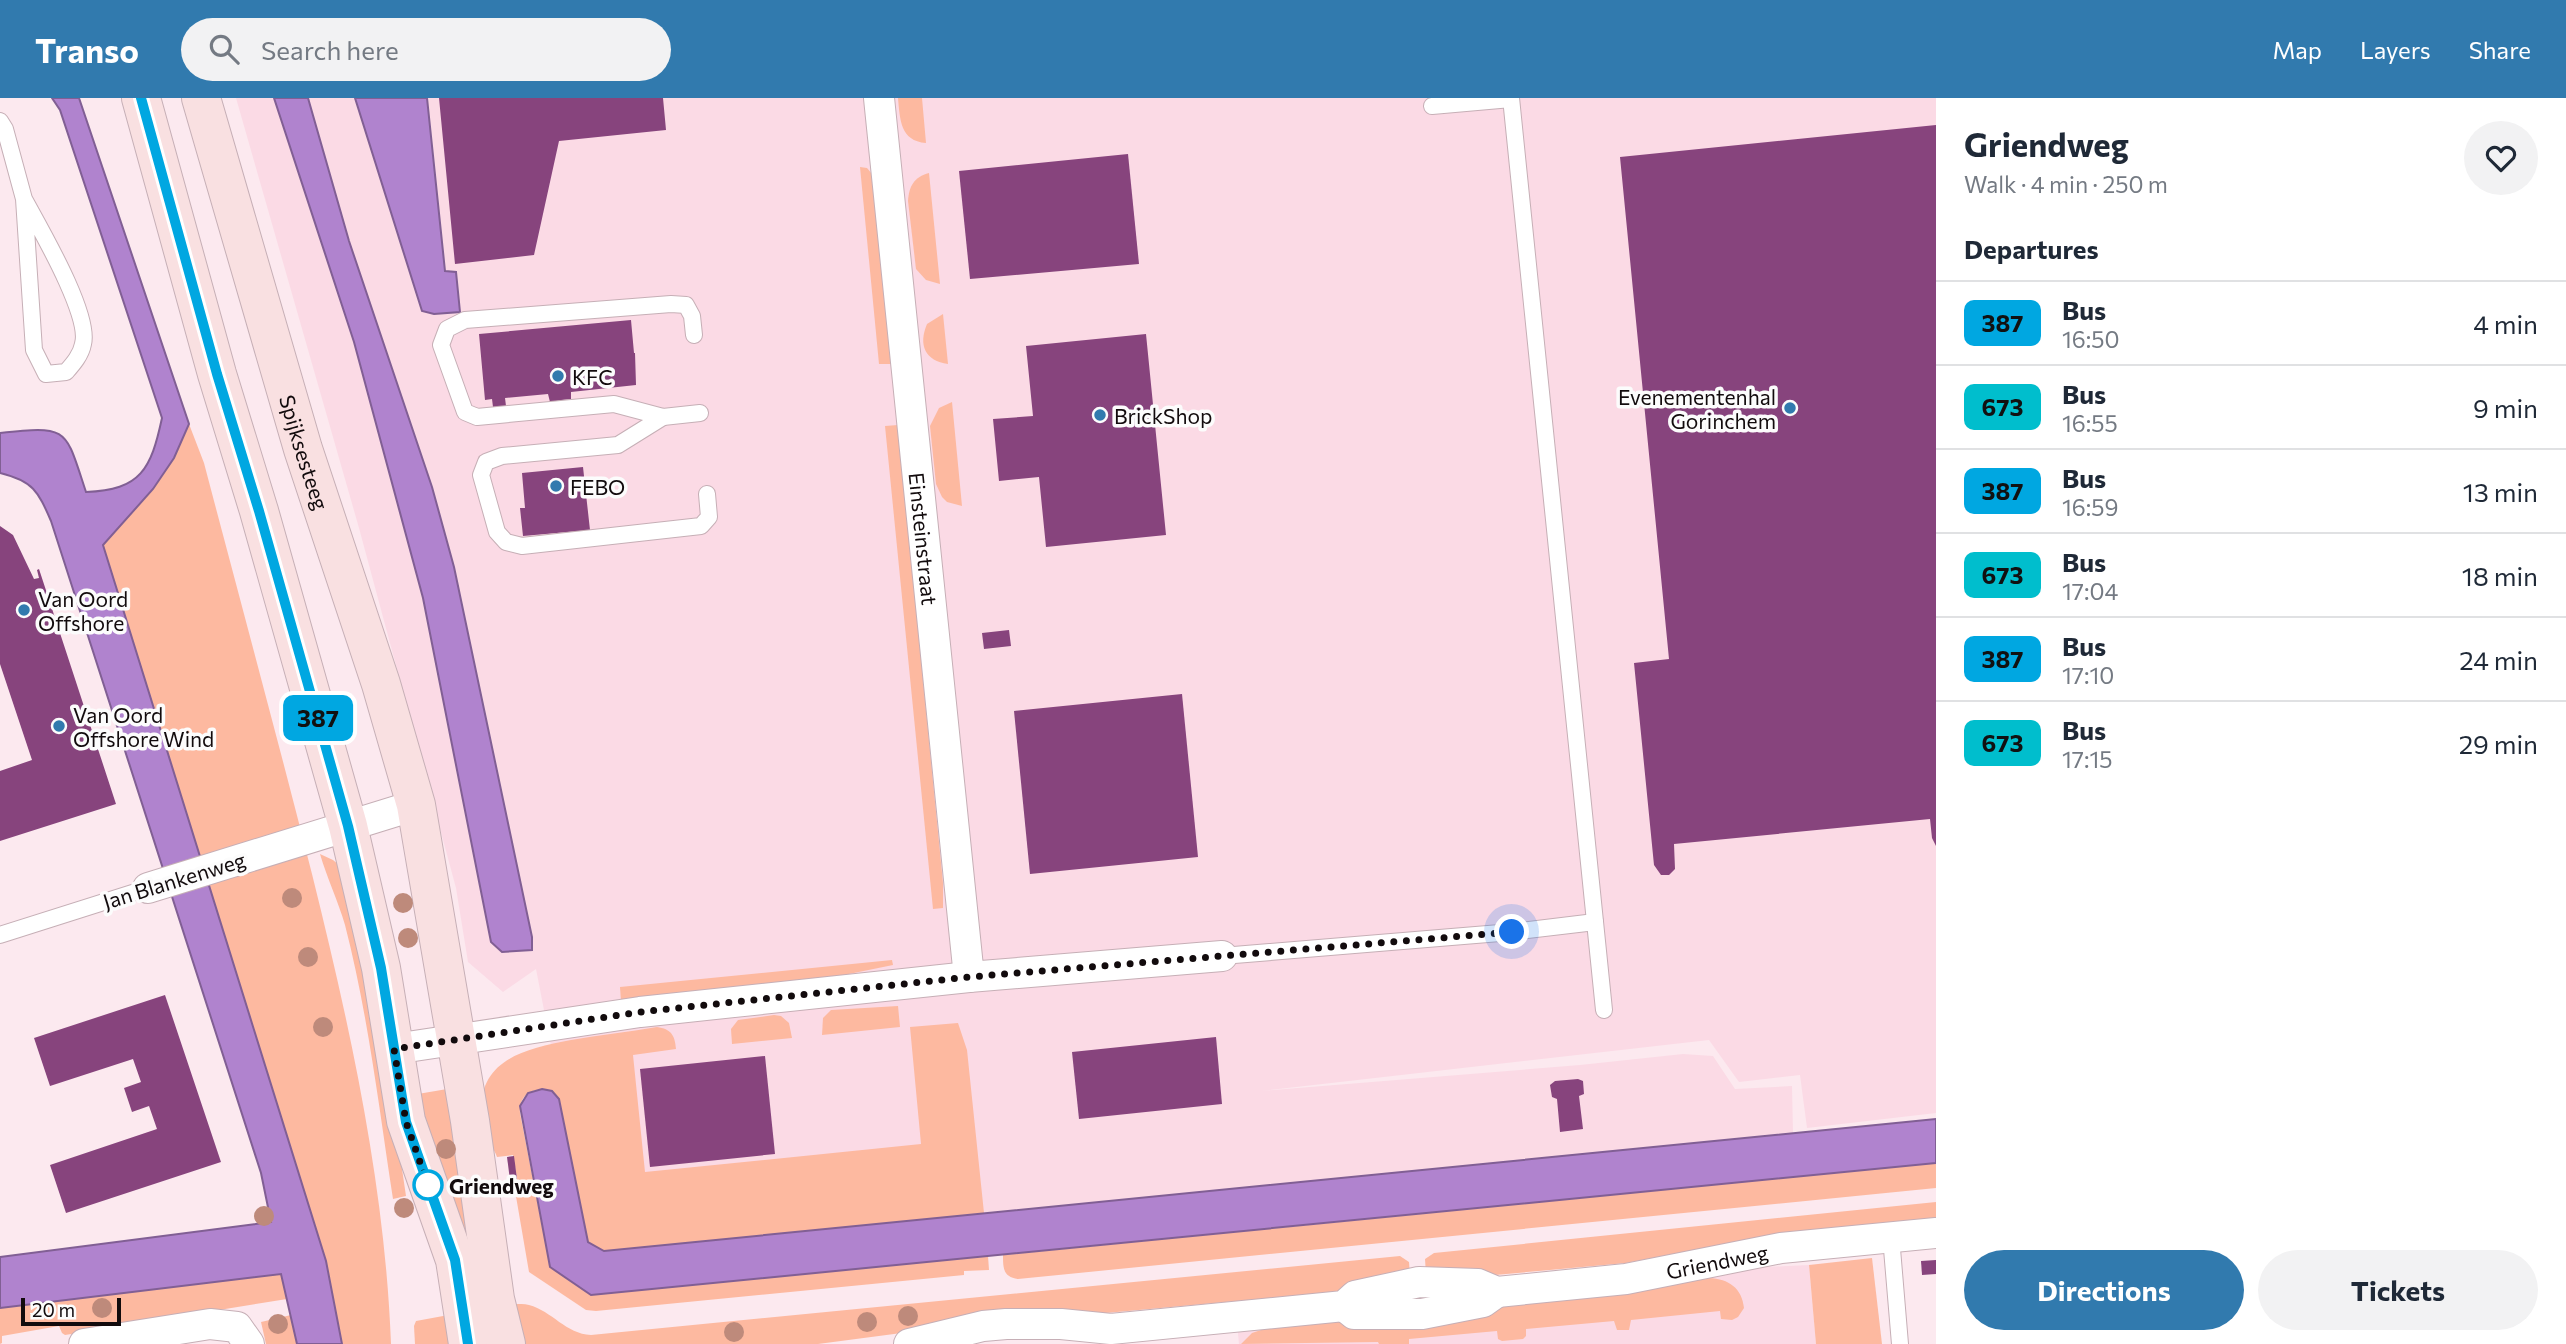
<!DOCTYPE html>
<meta charset="utf-8">
<style>
:root{--surface:#fff;--page:#f2f2f3;--text:#1f2937;--muted:#747a83;--line:#e0e1e3;--accent:#317aae}
body{margin:0;font-family:Commissioner,sans-serif;background:var(--page);color:var(--text);height:100vh;display:flex;flex-direction:column;font-size:26px;white-space:nowrap}
*{box-sizing:border-box;margin:0}
p{font-size:23px;color:var(--muted)}
.icon{flex:none;width:38px;height:38px;fill:none;stroke:currentColor;stroke-width:2;stroke-linecap:round;stroke-linejoin:round}
.map{position:relative;flex:1;overflow:hidden}
.sheet{display:flex;flex-direction:column;background:var(--surface);width:630px}
.sheet>*{flex:none}
.badge{padding:0 14px;border-radius:10px;font-size:24px;line-height:46px}
.scale{position:absolute;left:21px;bottom:18px;width:100px;box-sizing:border-box;padding-left:7px;border:4px solid #120b0d;border-top:0;font-size:19px;line-height:24px;white-space:nowrap;color:#120b0d;-webkit-text-stroke:5px #fcfcfc;paint-order:stroke}
.you{position:absolute;width:35px;height:35px;margin:-18px;border:5px solid #fff;border-radius:50%;background:#1a73e8;box-shadow:0 0 0 10px #1a73e833}
.map>.badge{position:absolute;translate:-50% -50%;box-shadow:0 0 0 4px #fff}
h2{padding:0 28px;font-size:26px;line-height:63px}
.round{display:grid;place-items:center;flex:none;width:74px;height:74px;border-radius:37px;background:var(--page)}
.overview{display:flex;align-items:center;justify-content:space-between;height:119px;padding:0 28px}
h1{font-size:33px;font-weight:700;line-height:52px}
.cta{display:flex;gap:14px;margin-top:auto;padding:14px 28px}
.cta a{flex:1;height:80px;border-radius:42px;background:var(--accent);color:#fff;font-size:28px;font-weight:700;line-height:80px;text-align:center}
.cta a+a{background:var(--page);color:var(--text)}
ul{padding:0;list-style:none}
li{display:flex;align-items:center;gap:21px;height:84px;padding:0 28px;border-top:2px solid var(--line)}
li div{flex:1}
li b{display:block;font-size:26px}
li em{font-style:normal}
li .badge{min-width:77px;font-weight:700;text-align:center}
header{display:flex;align-items:center;gap:42px;box-sizing:border-box;height:98px;padding:0 35px;background:var(--accent);color:#fff}
header strong{font-size:33px}
nav{display:flex;gap:38px;margin-inline-start:auto;font-size:24px}
.search{width:490px;height:63px;background:var(--page);display:flex;align-items:center;gap:18px;box-sizing:border-box;padding:0 24px;border-radius:38px;color:var(--muted);font-size:26px}
main{display:flex;flex:1;min-height:0}
.map>svg:first-child{display:block}
.built{fill:#fbdae5}
.green{fill:#fdb9a0}
.water{fill:#b083ce;stroke:#815f94;stroke-width:2}
.building{fill:#87447d}
.lines{fill:none;stroke-linecap:round;stroke-linejoin:round}
.lane-casing{stroke:#c6afb6;stroke-width:18}
.street-casing{stroke:#c6afb6;stroke-width:32}
.secondary-casing{stroke:#c6afb6;stroke-width:40}
.lane{stroke:#fff;stroke-width:16}
.street{stroke:#fff;stroke-width:30}
.secondary{stroke:#f9e0e1;stroke-width:38}
.tree{fill:#be8a7b}
.line-casing{stroke:#fff;stroke-width:16}
.line{stroke:#00a7e1;stroke-width:10}
.walk{stroke:#120b0d;stroke-width:7;stroke-dasharray:0 12.6}
.poi-dot{fill:#317aae;stroke:#fcfcfc;stroke-width:2.5}
.stop-dot{fill:#fff;stroke:#00a7e1;stroke-width:3.5}
.labels{text-anchor:middle;dominant-baseline:central;stroke-width:7;stroke-linejoin:round;paint-order:stroke}
.poi-label{font-size:21px;fill:#120b0d;stroke:#fcfcfc;text-anchor:start}
.street-label{font-size:21px;fill:#120b0d;stroke:#fcfcfc}
.stop-label{font-size:21px;font-weight:bold;fill:#120b0d;stroke:#fcfcfc;text-anchor:start}
</style>
<header>
<strong>Transo</strong>
<div class="search"><svg class="icon" aria-label="search" viewBox="0 0 24 24"><circle cx="10" cy="10" r="6"/><path d="M15 15l6 6"/></svg>Search here</div>
<nav><a>Map</a><a>Layers</a><a>Share</a></nav>
</header>
<main>
<div class="map">
<svg width="1936" height="1246" viewBox="0 0 1936 1246">
<rect width="100%" height="100%" fill="#fce9ef"/>
<g class="built">
<polygon points="236,0 274,0 354,244 423,500 491,843 503,854 532,852 532,839 454,470 432,389 349,143 308,0 355,0 422,213 434,216 460,213 445,174 427,0 1936,0 1936,1015 1807,1030 1800,977 1739,984 1709,942 1261,993 1580,967 1683,956 1713,958 1735,991 1792,988 1793,1035 604,1153 552,953 536,871 503,894 468,864 456,790 359,430"/>
<polygon points="1809,1167 1816,1246 1239,1246 1234,1193"/>
</g>
<g class="green">
<path d="M 898,0 L 922,0 L 926,45 C 900,43 900,21 898,0 Z"/>
<polygon points="860,69 867,70 872,76 891,266 879,266"/>
<path d="M 929,75 L 940,186 L 926,182 L 916,171 L 908,103 C 909,88 914,79 929,75 Z"/>
<path d="M 943,216 L 948,266 C 925,263 918,247 927,226 Z"/>
<polygon points="952,304 962,408 947,404 942,399 936,386 930,328 939,310"/>
<path d="M 189,326 L 204,365 C 240,502 277,638 312,776 C 350,929 385,1087 391,1246 L 342,1246 L 326,1163 L 103,447 L 153,391 L 174,360 Z"/>
<polygon points="898,327 943,785 943,810 933,811 885,328"/>
<path d="M 320,756 L 333,762 L 340,768 L 394,1017 L 406,1098 L 393,1101 C 379,1010 368,916 345,827 C 338,803 327,780 320,756 Z"/>
<polygon points="892,862 893,867 839,878 621,903 620,889"/>
<polygon points="898,908 900,929 822,937 823,920 831,912"/>
<polygon points="774,917 781,918 789,925 792,940 732,946 731,931 738,922"/>
<path d="M 958,925 L 967,952 L 984,1115 L 604,1153 L 588,1144 L 559,1001 C 544,985 518,991 520,1015 L 550,1169 L 591,1197 L 988,1158 L 989,1172 L 964,1173 L 964,1177 L 596,1213 L 586,1212 L 529,1174 L 513,1081 L 517,1080 L 513,1057 L 497,1059 C 494,1049 483,1041 482,1031 C 472,964 518,952 571,942 C 600,937 628,934 657,929 C 671,931 675,937 676,951 L 633,957 L 645,1074 L 921,1046 L 910,929 Z"/>
<polygon points="453,990 481,1169 466,1172 412,997"/>
<path d="M 1936,1065 L 1936,1090 L 1018,1181 C 1003,1179 1003,1170 1003,1157 Z"/>
<polygon points="1936,1104 1936,1120 1781,1135 1626,1165 1484,1178 1426,1176 1425,1161 1434,1155"/>
<path d="M 1400,1158 L 1409,1164 L 1410,1178 L 1344,1193 L 932,1231 L 818,1246 L 516,1246 L 505,1207 C 513,1207 522,1205 529,1207 C 552,1213 566,1236 591,1237 Z"/>
<polygon points="1872,1160 1882,1246 1816,1246 1809,1167"/>
<polygon points="282,1175 287,1201 65,1237 62,1235 59,1228 2,1238 2,1245 0,1246 0,1210"/>
<path d="M 1709,1180 C 1729,1181 1742,1190 1744,1210 L 1738,1219 L 1732,1222 L 1721,1221 L 1720,1213 L 1631,1222 L 1629,1232 L 1617,1232 L 1614,1223 L 1526,1231 L 1526,1238 L 1523,1241 L 1502,1243 L 1498,1241 L 1497,1233 L 1409,1241 L 1409,1246 L 1379,1246 L 1378,1244 L 1241,1246 L 1252,1235 L 1264,1231 L 1631,1194 Z"/>
<polygon points="454,1216 459,1246 415,1246 414,1228 416,1223"/>
<polygon points="291,1217 297,1246 266,1246 261,1224"/>
</g>
<g class="water">
<path d="M 52,0 L 79,0 L 189,326 L 174,360 L 153,391 L 103,447 L 326,1163 L 342,1246 L 297,1246 L 281,1176 L 0,1210 L 0,1159 L 271,1124 L 261,1075 L 51,423 C 38,393 33,383 0,375 L 0,335 C 70,327 65,331 86,394 C 141,392 151,371 162,320 L 60,12 Z"/>
<polygon points="274,0 308,0 349,143 432,389 454,469 532,839 532,852 502,854 491,844 423,500 354,244"/>
<polygon points="355,0 427,0 445,173 456,174 460,214 434,216 422,213"/>
<polygon points="542,991 552,993 559,1001 588,1144 604,1153 1936,1021 1936,1065 591,1197 550,1169 520,1008 528,995"/>
</g>
<g class="building">
<polygon points="439,0 663,0 666,32 559,43 534,157 455,166"/>
<polygon points="1936,27 1936,748 1932,740 1930,721 1674,746 1675,771 1669,777 1661,777 1654,767 1634,565 1669,561 1620,59"/>
<polygon points="1128,56 1139,166 970,181 959,73"/>
<polygon points="631,222 634,255 635,255 636,287 571,294 571,301 562,302 550,304 548,296 505,300 506,308 493,309 492,301 485,302 479,236"/>
<polygon points="1146,236 1166,437 1046,449 1039,379 999,383 993,321 1033,318 1026,248"/>
<polygon points="583,369 590,432 523,438 520,410 525,410 522,375"/>
<polygon points="0,428 13,437 34,481 39,480 37,472 39,471 116,706 0,743 0,673 32,662 0,566"/>
<polygon points="1009,532 1011,548 984,551 982,535"/>
<polygon points="1182,596 1198,759 1030,776 1014,613"/>
<polygon points="165,897 221,1064 66,1115 50,1067 157,1031 149,1008 132,1014 124,990 141,984 133,961 50,988 34,940"/>
<polygon points="1216,939 1222,1006 1079,1021 1072,954"/>
<polygon points="765,958 775,1056 650,1069 640,971"/>
<polygon points="1578,981 1583,983 1584,996 1579,998 1583,1031 1560,1034 1557,1001 1552,999 1550,987 1555,983"/>
<polygon points="514,1058 517,1081 510,1082 507,1059"/>
<polygon points="1936,1162 1936,1176 1922,1177 1921,1163"/>
</g>
<g class="lines">
<g class="lane-casing">
<g id="lane">
<polyline points="1511,0 1604,912"/>
<polyline points="1432,8 1511,1"/>
<path d="M 0,23 L 5,31 L 24,101 L 34,252 L 46,276 L 66,274 C 73,266 81,257 83,246 C 91,217 39,129 24,101"/>
<polyline points="694,237 692,218 686,207 671,206 465,222 447,231 441,247 465,314 477,319 614,306 663,319 700,315"/>
<polyline points="663,319 618,347 502,358 486,364 481,377 497,434 506,444 522,448 701,428 709,419 707,396"/>
<polyline points="0,837 148,790"/>
<polyline points="1222,858 1512,834 1595,824"/>
<polyline points="1891,1139 1900,1246"/>
</g>
</g>
<g class="street-casing">
<g id="street">
<path id="s1" d="M 879,0 L 969,879 L 1222,858"/>
<polyline points="148,790 416,707"/>
<polyline points="394,951 640,914 969,879"/>
<polyline points="1344,1208 1354,1216 1422,1216 1483,1204 1497,1194"/>
<polyline points="84,1246 210,1226 237,1229 249,1246"/>
<path id="s2" d="M 909,1246 L 983,1228 L 1006,1226 L 1061,1226 L 1111,1231 L 1344,1208 L 1355,1198 L 1419,1184 L 1478,1186 L 1497,1194 L 1626,1181 L 1781,1150 L 1936,1135"/>
</g>
</g>
<g class="secondary-casing">
<g id="secondary">
<polyline points="141,0 217,276 259,413 348,728 381,870 406,1023 455,1162 468,1246"/>
<path id="s3" d="M 201,0 L 303,351 L 381,586 L 416,707 L 470,1023 L 495,1201 L 506,1246"/>
</g>
</g>
<use href="#lane" class="lane"/>
<use href="#street" class="street"/>
<use href="#secondary" class="secondary"/>
</g>
<g class="tree">
<circle cx="292" cy="800" r="10"/>
<circle cx="403" cy="805" r="10"/>
<circle cx="408" cy="840" r="10"/>
<circle cx="308" cy="859" r="10"/>
<circle cx="323" cy="929" r="10"/>
<circle cx="446" cy="1051" r="10"/>
<circle cx="404" cy="1110" r="10"/>
<circle cx="264" cy="1118" r="10"/>
<circle cx="102" cy="1210" r="10"/>
<circle cx="908" cy="1218" r="10"/>
<circle cx="867" cy="1224" r="10"/>
<circle cx="278" cy="1226" r="10"/>
<circle cx="734" cy="1234" r="10"/>
</g>
<g class="lines">
<g class="line-casing">
<polyline id="line" points="141,0 217,276 259,413 348,728 381,870 406,1024 455,1162 468,1246"/>
</g>
<use href="#line" class="line"/>
<polyline class="walk" points="428,1087 406,1024 394,951 640,914 969,879 1512,834"/>
</g>
<g class="poi-dot">
<circle cx="558" cy="278" r="7"/>
<circle cx="1790" cy="310" r="7"/>
<circle cx="1100" cy="317" r="7"/>
<circle cx="556" cy="388" r="7"/>
<circle cx="24" cy="512" r="7"/>
<circle cx="59" cy="628" r="7"/>
</g>
<circle class="stop-dot" cx="428" cy="1087" r="14"/>
<g class="labels">
<g class="poi-label">
<text x="572" y="278">KFC</text>
<text x="1776" y="298" text-anchor="end">Evenementenhal<tspan x="1776" dy="24">Gorinchem</tspan></text>
<text x="1114" y="317">BrickShop</text>
<text x="570" y="388">FEBO</text>
<text x="38" y="500">Van Oord<tspan x="38" dy="24">Offshore</tspan></text>
<text x="73" y="616">Van Oord<tspan x="73" dy="24">Offshore Wind</tspan></text>
</g>
<g class="street-label">
<text stroke="none"><textPath href="#s3" startOffset="369">Spijksesteeg</textPath></text>
<text stroke="none"><textPath href="#s1" startOffset="443">Einsteinstraat</textPath></text>
<text transform="translate(174 782) rotate(-17)">Jan Blankenweg</text>
<text stroke="none"><textPath href="#s2" startOffset="821">Griendweg</textPath></text>
</g>
<g class="stop-label">
<text x="449" y="1087">Griendweg</text>
</g>
</g>
</svg>
<div class="scale">20 m</div>
<div class="you" style="left:1512px;top:834px"></div>
<b class="badge" style="left:318px;top:620px;background:#00a7e1;color:#111">387</b>
</div>
<section class="sheet">
<div class="overview"><div><h1>Griendweg</h1><p>Walk · 4 min · 250 m</p></div><a class="round"><svg class="icon" aria-label="heart" viewBox="0 0 24 24"><path d="M12 20l-8-8c-3-5 5-10 8-4 3-6 11-1 8 4z"/></svg></a></div>
<h2>Departures</h2>
<ul>
<li><span class="badge" style="background:#00a7e1;color:#111">387</span><div><b>Bus</b><p>16:50</p></div><em>4 min</em></li>
<li><span class="badge" style="background:#00becd;color:#111">673</span><div><b>Bus</b><p>16:55</p></div><em>9 min</em></li>
<li><span class="badge" style="background:#00a7e1;color:#111">387</span><div><b>Bus</b><p>16:59</p></div><em>13 min</em></li>
<li><span class="badge" style="background:#00becd;color:#111">673</span><div><b>Bus</b><p>17:04</p></div><em>18 min</em></li>
<li><span class="badge" style="background:#00a7e1;color:#111">387</span><div><b>Bus</b><p>17:10</p></div><em>24 min</em></li>
<li><span class="badge" style="background:#00becd;color:#111">673</span><div><b>Bus</b><p>17:15</p></div><em>29 min</em></li>
</ul>
<div class="cta"><a>Directions</a><a>Tickets</a></div>
</section>
</main>
